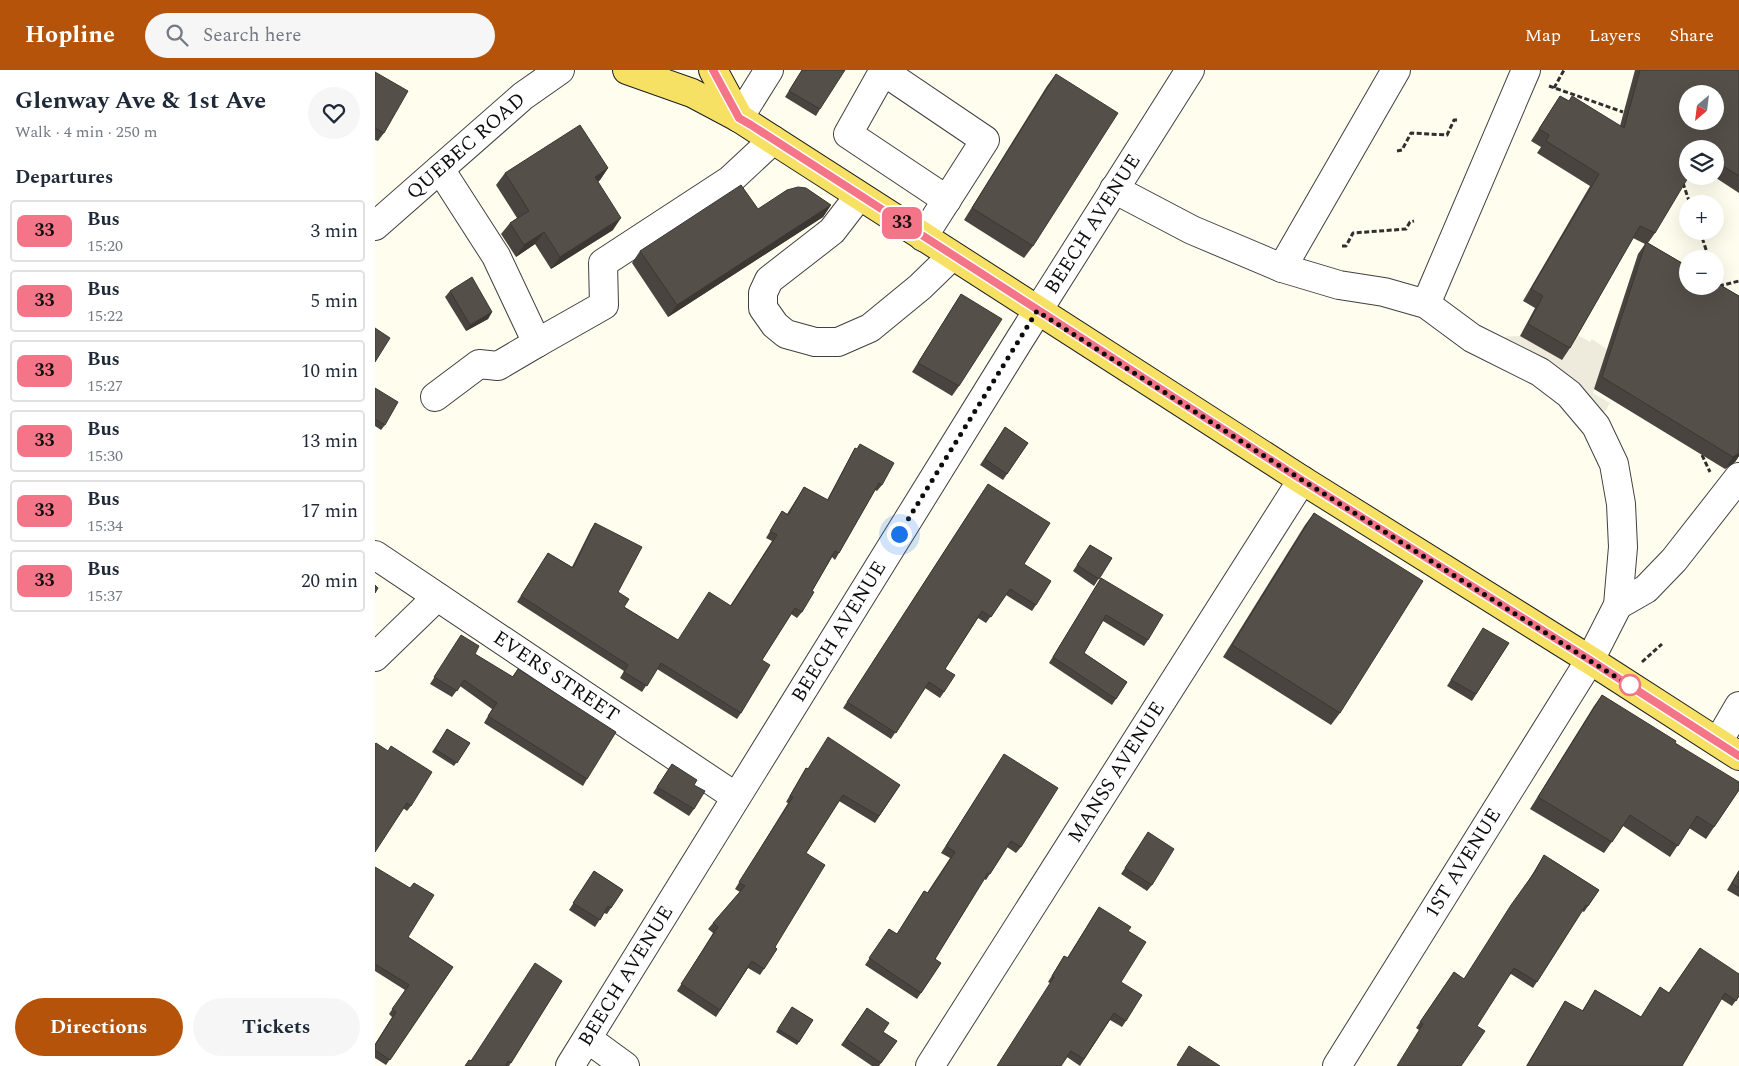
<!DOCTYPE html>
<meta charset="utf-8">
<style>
:root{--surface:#fff;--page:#f6f6f7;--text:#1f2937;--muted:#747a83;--line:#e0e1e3;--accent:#b45309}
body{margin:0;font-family:Spectral,serif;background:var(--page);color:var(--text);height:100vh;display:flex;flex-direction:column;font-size:19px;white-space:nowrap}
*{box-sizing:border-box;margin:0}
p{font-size:16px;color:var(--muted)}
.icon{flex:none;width:28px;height:28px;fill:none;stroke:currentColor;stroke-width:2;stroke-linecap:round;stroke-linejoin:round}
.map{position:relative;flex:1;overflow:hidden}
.side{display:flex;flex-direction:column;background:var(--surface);width:375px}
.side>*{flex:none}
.badge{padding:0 10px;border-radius:8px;font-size:18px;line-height:32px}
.needle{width:32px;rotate:208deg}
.buttons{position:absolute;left:1304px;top:15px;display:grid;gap:10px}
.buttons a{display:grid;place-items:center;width:45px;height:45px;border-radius:50%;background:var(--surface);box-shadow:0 5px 20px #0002;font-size:25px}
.you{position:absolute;width:25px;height:25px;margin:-12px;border:4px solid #fff;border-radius:50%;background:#1a73e8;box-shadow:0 0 0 8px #1a73e833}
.map>.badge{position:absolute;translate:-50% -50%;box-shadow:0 0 0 2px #fff}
h2{padding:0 15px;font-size:19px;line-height:45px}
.round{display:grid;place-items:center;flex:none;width:52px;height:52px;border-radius:26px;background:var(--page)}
.overview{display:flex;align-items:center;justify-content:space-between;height:85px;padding:0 15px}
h1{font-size:24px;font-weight:700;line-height:38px}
.button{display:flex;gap:10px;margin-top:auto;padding:10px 15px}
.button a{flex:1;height:58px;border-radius:30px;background:var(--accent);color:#fff;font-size:20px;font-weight:700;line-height:58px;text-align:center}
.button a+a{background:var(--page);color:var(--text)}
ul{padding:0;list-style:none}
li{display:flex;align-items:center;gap:15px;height:62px;margin:0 10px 8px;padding:0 5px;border:2px solid var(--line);border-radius:5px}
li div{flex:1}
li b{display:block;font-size:19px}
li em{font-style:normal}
li .badge{min-width:55px;font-weight:700;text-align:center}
header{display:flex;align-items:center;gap:30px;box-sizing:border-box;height:70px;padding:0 25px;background:var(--accent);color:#fff}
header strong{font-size:24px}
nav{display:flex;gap:28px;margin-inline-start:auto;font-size:18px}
.search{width:350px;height:45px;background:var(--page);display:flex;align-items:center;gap:12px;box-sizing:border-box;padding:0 18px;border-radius:28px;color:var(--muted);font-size:19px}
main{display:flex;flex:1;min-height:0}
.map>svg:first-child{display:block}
.plaza{fill:#eeebdc}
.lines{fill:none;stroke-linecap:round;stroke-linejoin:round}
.minor-casing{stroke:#404040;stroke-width:30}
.major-casing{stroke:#1e1e1e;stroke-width:30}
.path{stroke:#2f2f2f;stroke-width:3;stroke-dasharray:5 2.5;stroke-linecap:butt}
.minor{stroke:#fff;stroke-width:28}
.major{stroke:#f6e165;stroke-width:28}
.wall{fill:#49443f}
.shaded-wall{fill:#3c3733}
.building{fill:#554f49;stroke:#3c3733;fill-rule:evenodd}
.line-casing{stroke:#fff;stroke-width:11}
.line{stroke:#f57588;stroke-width:8}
.walk{stroke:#0d0d0d;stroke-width:5;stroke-dasharray:0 9}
.stop-dot{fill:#fff;stroke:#f57588;stroke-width:2.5}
.labels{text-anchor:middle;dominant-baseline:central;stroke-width:5;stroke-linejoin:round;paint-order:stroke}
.street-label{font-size:20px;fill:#0d0d0d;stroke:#fff}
</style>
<header>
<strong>Hopline</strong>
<div class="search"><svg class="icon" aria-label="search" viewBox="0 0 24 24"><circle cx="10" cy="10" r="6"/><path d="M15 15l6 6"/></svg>Search here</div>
<nav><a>Map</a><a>Layers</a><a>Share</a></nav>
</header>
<main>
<section class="side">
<div class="overview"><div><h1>Glenway Ave &amp; 1st Ave</h1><p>Walk · 4 min · 250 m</p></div><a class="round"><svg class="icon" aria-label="heart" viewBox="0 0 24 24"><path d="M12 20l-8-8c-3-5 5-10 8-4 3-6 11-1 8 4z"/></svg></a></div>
<h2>Departures</h2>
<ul>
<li><span class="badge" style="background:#f57588;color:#111">33</span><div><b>Bus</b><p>15:20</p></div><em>3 min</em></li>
<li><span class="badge" style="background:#f57588;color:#111">33</span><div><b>Bus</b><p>15:22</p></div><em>5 min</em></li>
<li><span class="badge" style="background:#f57588;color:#111">33</span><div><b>Bus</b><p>15:27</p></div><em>10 min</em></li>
<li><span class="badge" style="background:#f57588;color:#111">33</span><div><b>Bus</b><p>15:30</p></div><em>13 min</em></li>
<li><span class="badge" style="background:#f57588;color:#111">33</span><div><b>Bus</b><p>15:34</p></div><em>17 min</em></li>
<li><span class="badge" style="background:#f57588;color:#111">33</span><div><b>Bus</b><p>15:37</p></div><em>20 min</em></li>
</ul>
<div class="button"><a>Directions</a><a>Tickets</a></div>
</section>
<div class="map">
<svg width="1364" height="996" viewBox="0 0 1364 996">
<rect width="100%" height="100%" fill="#fffded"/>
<polygon class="plaza" points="1201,264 1215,272 1217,269 1233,280 1218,323 1235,333 1221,356 1097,268 1145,266 1187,289"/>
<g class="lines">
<g class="minor-casing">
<g id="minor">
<polyline points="509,0 473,64 572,130"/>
<polyline points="508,1 610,70 548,167"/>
<polyline points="364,48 394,0"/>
<polyline points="65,99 121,186 162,273 229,235 228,193 355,110 398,70"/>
<polyline points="739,119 817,160 907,198 964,215 1009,222 1051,234 1097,268 1165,302 1194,324 1221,356 1239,394 1246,434 1248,477 1243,535 1215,590 962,996"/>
<polyline points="484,126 457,161 394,210 388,223 388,238 400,255 411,264 440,272 463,272 495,258 545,217 577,186"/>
<path id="s1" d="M 0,156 L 148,26 L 185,0"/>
<polyline points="907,198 1021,0"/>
<polyline points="1051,234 1151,0"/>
<polyline points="60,327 104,294 123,296 162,273"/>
<path id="s2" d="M 0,485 L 361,727"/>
<polyline points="1243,535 1271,519 1299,490 1364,407"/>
<polyline points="0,587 62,527"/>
<polyline points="1343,672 1364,636"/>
<polyline points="213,969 250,996"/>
<path id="s3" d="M 195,996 L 645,269 L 815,0"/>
<path id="s4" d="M 555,996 L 927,410"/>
</g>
</g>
<g class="major-casing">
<g id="major">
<polyline points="252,0 317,23 364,48 927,410 1215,590 1364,686"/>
<polyline points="338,0 364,48"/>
</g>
</g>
<g class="path">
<polyline points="1174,16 1248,42"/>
<polyline points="1179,18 1189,0"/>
<polyline points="1022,81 1027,80 1036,63 1072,65 1079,50 1083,50"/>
<polyline points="1308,113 1315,134"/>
<polyline points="1325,161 1334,189"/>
<polyline points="967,176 971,176 978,163 1031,159 1035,152 1039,151"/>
<polyline points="1340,205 1344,217"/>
<polyline points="1344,216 1364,211"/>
<polyline points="1327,385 1335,402"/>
<polyline points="1267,592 1287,574"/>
</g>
<use href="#minor" class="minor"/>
<use href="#major" class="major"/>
</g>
<g class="wall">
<polygon points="427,0 445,39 441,46 410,27"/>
<polygon points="1260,0 1364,0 1364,123 1338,106 1340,106 1340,79 1312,79 1280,163 1273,173 1364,226 1364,386 1360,392 1350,399 1219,319 1263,184 1270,174 1258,168 1195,278 1187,290 1145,266 1160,238 1148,231 1215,116 1162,83 1166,77 1156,71 1185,26 1194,31 1245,56"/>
<polygon points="0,2 9,63 3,71 0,70"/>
<polygon points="681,4 658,176 649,188 589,150 672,16"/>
<polygon points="233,98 225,110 223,112 238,160 176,199 160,174 141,187 126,164 135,153 142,148 121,115 130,103"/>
<polygon points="456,135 448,147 293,247 257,193 265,181 383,139"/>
<polygon points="75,221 117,242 113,249 91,261 70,227"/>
<polygon points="586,224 584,316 577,326 537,302"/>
<polygon points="0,318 10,355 6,360 0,356"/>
<polygon points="630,357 653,373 628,410 605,395"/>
<polygon points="480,378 507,415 502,421 500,420 460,490 457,487 437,521 427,542 422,548 416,544 387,590 366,643 362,649 282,599 267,622 245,608 249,601 142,532 173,483 197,497 216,459 220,453 243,522 249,537 303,570 355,536 397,471 391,468 407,441 412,444 429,417 452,430 476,385"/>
<polygon points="609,420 649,494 661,535 657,541 631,525 611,553 603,548 570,599 569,622 565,628 550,618 516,669 468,638"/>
<polygon points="939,443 965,643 956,655 848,587 930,455"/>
<polygon points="715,475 737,488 719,516 698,501"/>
<polygon points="726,508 773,570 769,576 728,551 709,583 752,612 737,635 674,593"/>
<polygon points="1104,565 1134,573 1097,631 1072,616"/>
<polygon points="82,572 100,584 137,607 143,599 212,709 208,716 109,653 117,639 85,616 77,627 55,614"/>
<polygon points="1227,625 1300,673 1364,720 1331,769 1314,758 1295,787 1248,756 1229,783 1155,739 1219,636"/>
<polygon points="72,659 95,673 79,696 57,682"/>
<polygon points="0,674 36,736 32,741 28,738"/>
<polygon points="625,691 646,777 641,783 632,777 611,810 609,809 560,889 566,893 542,929 490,895 514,859 522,864 549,821 552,823 575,788 566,783"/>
<polygon points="297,694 319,715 319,739 314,746 278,723"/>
<polygon points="431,698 525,715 500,753 464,731 431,783 400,877 389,899 385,905 373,898 341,947 302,921 338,863 333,859 338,853 365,822 360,819 413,733 411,732"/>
<polygon points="769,769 777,815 772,821 746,804"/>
<polygon points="1169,785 1224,820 1209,842 1207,841 1158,918 1136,904 1044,960 1041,958 1079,902 1089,909 1155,808"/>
<polygon points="0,797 33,867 78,897 11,995 0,988 0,974 17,947 14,944 30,920 0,901"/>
<polygon points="1364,800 1364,827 1352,820"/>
<polygon points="219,801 248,820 232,844 229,843 220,857 194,840"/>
<polygon points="724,837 753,861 746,912 751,951 747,957 735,950 705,996 692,987 675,913 673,912 689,886 692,888"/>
<polygon points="1325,878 1364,926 1357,936 1346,929 1307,996 1151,996 1190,931 1207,941 1220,920 1266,947 1285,917 1294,923"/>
<polygon points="187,911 134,996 90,996 94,990 95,991"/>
<polygon points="417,937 438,950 422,975 401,962"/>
<polygon points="492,938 508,962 522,971 504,996 497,996 466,975"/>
</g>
<g class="shaded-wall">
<polygon points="233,98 225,110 211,119 220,107"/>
<polygon points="456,135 448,147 293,247 302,235"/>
<polygon points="246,148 238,160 176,199 185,187"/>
<polygon points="169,162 160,174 141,187 149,175"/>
<polygon points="117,242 113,249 91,261 95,255"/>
<polygon points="1364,383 1364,386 1360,392 1350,399 1358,387"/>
</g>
<g class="building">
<polygon points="427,0 470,0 445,39 414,21"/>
<path d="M 1265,0 L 1364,0 L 1364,106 L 1340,91 L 1340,79 L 1312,79 L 1312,106 L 1314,106 L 1280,163 L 1265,156 L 1195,278 L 1153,254 L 1168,226 L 1156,219 L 1224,104 L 1171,71 L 1174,65 L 1164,59 L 1185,26 L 1194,31 L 1197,26 L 1249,58 ZM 1312,24 L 1340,24 L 1340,51 L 1312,51 Z"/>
<polygon points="0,2 33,21 9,63 0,58"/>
<polygon points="681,4 743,43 658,176 597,138"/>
<polygon points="205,55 233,98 220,107 246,148 185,187 169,162 149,175 135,153 154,141 130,103"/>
<polygon points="366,115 383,139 412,120 423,117 431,118 456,135 302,235 265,181"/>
<polygon points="1271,172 1312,196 1312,216 1340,216 1340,212 1364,226 1364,383 1358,387 1227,307"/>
<polygon points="97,207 117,242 95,255 75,221"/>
<polygon points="586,224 627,249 584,316 543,293"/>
<polygon points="0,258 15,268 0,292"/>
<polygon points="0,318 23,332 10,355 0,349"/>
<polygon points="630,357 653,373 632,404 610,389"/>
<polygon points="485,374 519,393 507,415 504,413 464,483 460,481 437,521 439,522 427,542 420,538 387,590 395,595 366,643 286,593 272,616 249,602 253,595 146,526 173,483 198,498 220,453 267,477 243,522 254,529 249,537 303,570 334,522 356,536 402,465 395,461 407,441 413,445 429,417 453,430 480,378 482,379"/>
<polygon points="613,414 675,453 649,494 676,511 661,535 635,519 616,547 607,541 570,599 580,605 569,622 554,612 521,663 472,632"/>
<polygon points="939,443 1048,511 965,643 857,575"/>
<polygon points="715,475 737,488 724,509 702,495"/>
<polygon points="726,508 788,545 773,570 731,545 709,583 752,612 741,629 678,587"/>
<polygon points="0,515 3,518 0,523"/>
<polygon points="1108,558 1134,573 1101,624 1076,610"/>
<polygon points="86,565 104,576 100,584 138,607 143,599 241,662 212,709 113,646 122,633 89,610 82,621 59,607"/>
<polygon points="1227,625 1301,671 1300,673 1364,712 1364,720 1339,757 1322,746 1303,776 1255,745 1237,772 1163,727"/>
<polygon points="72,659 95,673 82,693 60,679"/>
<polygon points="453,667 525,715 504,746 468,725 431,783 450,795 400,877 402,879 389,899 377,891 345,940 306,914 343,857 338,853 370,816 364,812 418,727 415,726 431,698 433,699"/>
<polygon points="1,673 13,681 16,676 57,702 36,736 32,733 0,782 0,674"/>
<polygon points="629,684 683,718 646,777 636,771 615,804 613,803 560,889 566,893 546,923 494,888 514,859 522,864 549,821 553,823 580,782 571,776"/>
<polygon points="297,694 322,710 319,715 330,721 319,739 282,717"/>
<polygon points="773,762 799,779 777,815 750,798"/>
<polygon points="1169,785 1224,820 1213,836 1211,835 1162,912 1139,898 1102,956 1110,961 1086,996 1022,996 1048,954 1045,952 1079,902 1089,909 1136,835 1159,803"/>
<polygon points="0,797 35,818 39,813 59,825 33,867 78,897 15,990 0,980 0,975 21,942 17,939 34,915 0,894"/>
<polygon points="219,801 248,820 236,838 233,836 225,850 198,833"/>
<polygon points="1364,801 1364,818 1357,813"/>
<polygon points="724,837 756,857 753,861 771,872 746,912 767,925 751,951 739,943 709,989 696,981 686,996 622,996 679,907 677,906 689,886 693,888"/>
<polygon points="1325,878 1364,904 1364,926 1361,931 1350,923 1307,996 1152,996 1190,931 1208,941 1220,920 1266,947 1285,917 1294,923"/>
<polygon points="160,893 187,911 136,993 133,991 130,996 90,996 94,990 96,991"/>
<polygon points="417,937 438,950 424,972 403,959"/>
<polygon points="492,938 514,953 508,962 522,971 506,993 471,969"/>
<polygon points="814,976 845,996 804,996 802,995"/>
</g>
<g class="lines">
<g class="line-casing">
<polyline id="line" points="338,0 364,48 376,55 927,410 1215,590 1364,686"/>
</g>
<use href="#line" class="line"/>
<polyline class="walk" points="524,464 662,241 927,410 1260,619 1255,615"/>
</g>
<circle class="stop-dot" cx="1255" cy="615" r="10"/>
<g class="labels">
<g class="street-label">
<text stroke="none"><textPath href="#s1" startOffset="121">QUEBEC ROAD</textPath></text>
<text stroke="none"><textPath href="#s3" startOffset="991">BEECH AVENUE</textPath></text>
<text stroke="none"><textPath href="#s3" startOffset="511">BEECH AVENUE</textPath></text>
<text stroke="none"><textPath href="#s2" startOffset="218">EVERS STREET</textPath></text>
<text stroke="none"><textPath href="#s4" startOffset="348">MANSS AVENUE</textPath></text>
<text transform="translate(1088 793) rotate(-58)">1ST AVENUE</text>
<text stroke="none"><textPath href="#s3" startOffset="106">BEECH AVENUE</textPath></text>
</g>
</g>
</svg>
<div class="buttons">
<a><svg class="needle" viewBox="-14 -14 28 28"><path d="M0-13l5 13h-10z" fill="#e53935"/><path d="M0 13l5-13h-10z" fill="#747a83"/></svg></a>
<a><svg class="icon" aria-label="layers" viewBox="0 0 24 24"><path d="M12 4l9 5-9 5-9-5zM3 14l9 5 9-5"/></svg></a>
<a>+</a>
<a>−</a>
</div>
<div class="you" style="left:524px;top:464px"></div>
<b class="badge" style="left:527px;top:153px;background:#f57588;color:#111">33</b>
</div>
</main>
